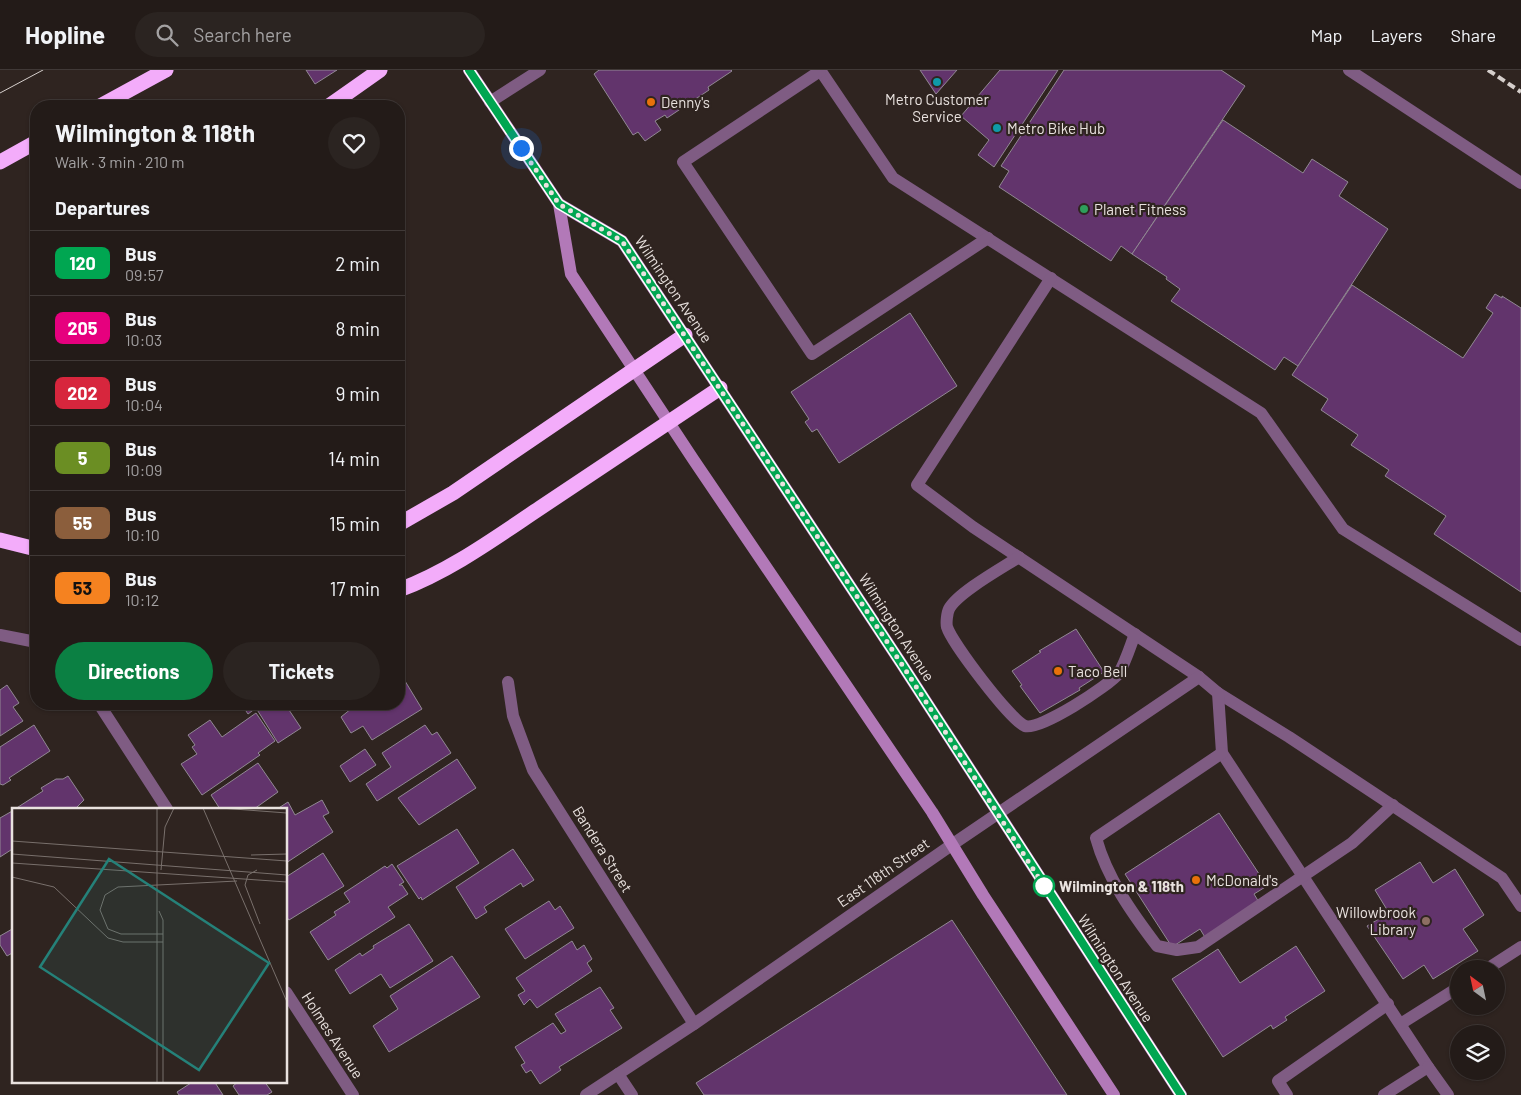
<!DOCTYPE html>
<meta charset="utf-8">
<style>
:root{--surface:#231b18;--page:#2b2421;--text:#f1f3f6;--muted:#a3a1a2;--line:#403937;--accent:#0b8043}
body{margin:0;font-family:Barlow,sans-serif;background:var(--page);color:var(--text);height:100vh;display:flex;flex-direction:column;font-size:19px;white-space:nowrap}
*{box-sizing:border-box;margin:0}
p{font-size:16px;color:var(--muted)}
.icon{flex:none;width:28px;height:28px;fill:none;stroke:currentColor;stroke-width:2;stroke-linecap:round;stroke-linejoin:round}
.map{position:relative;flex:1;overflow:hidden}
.drawer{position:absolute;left:30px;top:30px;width:375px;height:610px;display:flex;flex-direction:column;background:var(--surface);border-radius:20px;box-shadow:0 1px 4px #0004,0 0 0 1px var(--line)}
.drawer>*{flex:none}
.badge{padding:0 10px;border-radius:8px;font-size:18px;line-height:32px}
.needle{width:32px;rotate:327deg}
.controls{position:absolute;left:1450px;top:890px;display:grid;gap:10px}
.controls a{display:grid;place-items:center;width:55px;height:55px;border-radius:50%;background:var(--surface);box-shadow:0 1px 4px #0004,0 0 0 1px var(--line);font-size:25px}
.you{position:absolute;width:25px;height:25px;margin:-12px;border:4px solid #fff;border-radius:50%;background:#1a73e8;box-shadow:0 0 0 8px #1a73e833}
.map>.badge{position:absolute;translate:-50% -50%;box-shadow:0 0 0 2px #fff}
h2{padding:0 25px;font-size:19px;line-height:45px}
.round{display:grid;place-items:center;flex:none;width:52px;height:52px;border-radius:26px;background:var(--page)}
.headline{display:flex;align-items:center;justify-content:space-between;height:85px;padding:0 25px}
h1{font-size:24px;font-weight:700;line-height:38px}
.primary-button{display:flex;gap:10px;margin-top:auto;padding:10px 25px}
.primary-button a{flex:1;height:58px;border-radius:30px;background:var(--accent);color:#fff;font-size:20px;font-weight:700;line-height:58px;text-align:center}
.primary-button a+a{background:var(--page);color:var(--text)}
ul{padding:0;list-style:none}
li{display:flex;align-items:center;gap:15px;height:65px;padding:0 25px;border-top:1px solid var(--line)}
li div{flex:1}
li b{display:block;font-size:19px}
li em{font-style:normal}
li .badge{min-width:55px;font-weight:700;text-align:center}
header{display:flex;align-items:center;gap:30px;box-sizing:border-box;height:70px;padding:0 25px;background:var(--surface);border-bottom:1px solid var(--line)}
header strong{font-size:24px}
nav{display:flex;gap:28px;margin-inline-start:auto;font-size:18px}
.search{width:350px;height:45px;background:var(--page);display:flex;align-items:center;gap:12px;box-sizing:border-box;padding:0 18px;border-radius:28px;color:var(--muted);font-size:19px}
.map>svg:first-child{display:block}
.building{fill:#62346c;stroke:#918893}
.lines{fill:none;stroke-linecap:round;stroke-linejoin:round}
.lane{stroke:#7f5c83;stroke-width:12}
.street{stroke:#7f5c83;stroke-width:12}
.secondary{stroke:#b279b8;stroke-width:12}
.highway{stroke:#f3acfa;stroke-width:15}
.tram{stroke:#d6cfcc;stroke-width:1}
.rail{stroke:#d6cfcc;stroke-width:4;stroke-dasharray:8 4;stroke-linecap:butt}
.line-casing{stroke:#fff;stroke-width:11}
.line{stroke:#00a651;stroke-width:8}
.walk{stroke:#e9e2df;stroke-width:5;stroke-dasharray:0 9}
.culture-dot{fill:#0f9aa8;stroke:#2f2420;stroke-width:2}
.food-dot{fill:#e8710a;stroke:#2f2420;stroke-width:2}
.leisure-dot{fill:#2e9e5b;stroke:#2f2420;stroke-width:2}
.stop-dot{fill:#fff;stroke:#00a651;stroke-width:2.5}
.education-dot{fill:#8d6e63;stroke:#2f2420;stroke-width:2}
.labels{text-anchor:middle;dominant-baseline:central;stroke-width:4.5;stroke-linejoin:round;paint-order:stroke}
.poi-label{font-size:15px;fill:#e9e2df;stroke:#2f2420;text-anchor:start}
.street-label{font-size:15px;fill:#e9e2df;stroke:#2f2420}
.stop-label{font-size:15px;font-weight:bold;fill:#e9e2df;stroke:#2f2420;text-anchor:start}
.inset-road{fill:none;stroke:#79706c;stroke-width:1}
.view{fill:#258179;fill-opacity:0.15;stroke:#258179;stroke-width:2.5}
.inset-edge{fill:none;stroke:#e9e2df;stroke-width:2.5}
</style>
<header>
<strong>Hopline</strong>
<div class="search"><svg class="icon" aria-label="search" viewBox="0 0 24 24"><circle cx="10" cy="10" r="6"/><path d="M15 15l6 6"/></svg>Search here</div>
<nav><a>Map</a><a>Layers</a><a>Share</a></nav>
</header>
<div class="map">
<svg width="1521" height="1025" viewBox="0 0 1521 1025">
<rect width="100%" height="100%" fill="#2f2420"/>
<g class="building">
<polygon points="306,0 337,0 315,14"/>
<polygon points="599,0 731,0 732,1 708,17 709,20 667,48 665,45 655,51 661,60 645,71 638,62 633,65 594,4"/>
<polygon points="920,0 957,0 936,24"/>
<polygon points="1000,0 1058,0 994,97 978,85 989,70 961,46"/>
<polygon points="1064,0 1221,0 1245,16 1132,184 1121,176 1111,191 999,117 1009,101 1001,96"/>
<polygon points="1223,50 1303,103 1312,89 1348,112 1339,126 1388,159 1298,296 1284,287 1275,300 1171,231 1180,219 1166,209 1167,207 1132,184"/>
<polygon points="1352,215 1463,288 1493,243 1486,238 1495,224 1502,228 1502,226 1521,238 1521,522 1434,464 1446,446 1385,406 1389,400 1351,375 1358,365 1321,340 1328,329 1292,305"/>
<polygon points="910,243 957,316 839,393 817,359 812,362 805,352 809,349 791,322"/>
<polygon points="1076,559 1104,602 1079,618 1080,620 1040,643 1020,616 1022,615 1012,601 1041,582 1039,581"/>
<polygon points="402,606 422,639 372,670 363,656 351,663 341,647 357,634 399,634 399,608"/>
<polygon points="7,615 19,633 13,637 23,651 0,666 0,620"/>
<polygon points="285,634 301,658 278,673 256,638 248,644 242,635"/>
<polygon points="256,643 275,671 258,683 260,685 202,725 181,694 197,684 192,677 195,675 188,665 210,650 222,667"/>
<polygon points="34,655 50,681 9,708 11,710 3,715 0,714 0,677"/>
<polygon points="425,655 432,665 437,662 451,683 377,731 366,714 391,697 382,683"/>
<polygon points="365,679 376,695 350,712 340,696"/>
<polygon points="457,689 476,718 419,755 398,728"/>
<polygon points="258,693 278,722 254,739 220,739 211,725"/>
<polygon points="68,706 84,730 75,739 15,739 43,721 41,718 56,709 63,709"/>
<polygon points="322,730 329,743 323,746 333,762 286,793 286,739 277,739 288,732 295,745"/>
<polygon points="14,740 14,778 0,787 0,748"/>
<polygon points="1219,743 1267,816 1254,824 1260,834 1206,869 1200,859 1172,877 1125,804"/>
<polygon points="457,759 479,793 422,830 421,827 419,829 397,796"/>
<polygon points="513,779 534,810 523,817 521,813 484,837 487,842 476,849 456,817"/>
<polygon points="323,783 344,816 289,850 286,846 286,807"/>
<polygon points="1420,792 1433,813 1455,799 1484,845 1463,859 1478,881 1433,909 1424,895 1403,909 1367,856 1389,843 1375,820"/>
<polygon points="392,794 404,812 399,815 402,815 408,824 388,837 395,847 328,890 310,862 336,845 334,842 350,832 344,823 385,796 387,798"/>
<polygon points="549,831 555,840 560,836 574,858 525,889 505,859"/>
<polygon points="952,850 1067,1025 704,1025 696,1013"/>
<polygon points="409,854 433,891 390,918 381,904 350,924 335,900 360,883 362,886 374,878 373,876"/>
<polygon points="14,858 14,882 7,886 0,875 0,866"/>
<polygon points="572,871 577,880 584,875 592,889 587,893 592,901 537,938 530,929 524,935 518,925 525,921 516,908"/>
<polygon points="1296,876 1325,921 1285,947 1287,950 1273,959 1271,955 1223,987 1172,909 1218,879 1240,913"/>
<polygon points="452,886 480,927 389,982 373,956 398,939 390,926"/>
<polygon points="600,917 614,938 610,940 622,958 559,997 561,1000 540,1014 531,1000 526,1003 521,995 525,993 515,977 553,953 561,964 566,961 555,944"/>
<polygon points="194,1011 214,1011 223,1025 179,1025 177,1022"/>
<polygon points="239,1011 264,1011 272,1022 267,1025 239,1025 233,1016"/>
</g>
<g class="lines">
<g class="lane">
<polyline points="820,0 893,108 1261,343 1343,459 1521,570"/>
<polyline points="820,1 683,92 812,284 988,168"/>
<polyline points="490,32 540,0"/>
<polyline points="1051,208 917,415 973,457 1199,607 1218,623 1289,667 1502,808 1521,836"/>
<path d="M 1019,487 C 1002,498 957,523 949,539 C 947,543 946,553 947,557 C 952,573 1011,651 1025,656 C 1039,661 1109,616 1119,603 C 1126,591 1130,577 1135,564"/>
<polyline points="1218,623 1222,683 1428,997 1384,1025"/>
<path d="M 1222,683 L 1096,768 C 1107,808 1132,843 1157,876 L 1177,880 L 1198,877 L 1352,773 L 1393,735"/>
<polyline points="1487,899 1521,877"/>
<polyline points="1402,953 1459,917"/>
<polyline points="1428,997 1448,1025"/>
<polyline points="618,1004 632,1025"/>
<polyline points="1287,1025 1278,1011 1388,934"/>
</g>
<g class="street">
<polyline points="1349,0 1521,113"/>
<polyline points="0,565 36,572"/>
<polyline points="508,612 513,646 533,700 694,954"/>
<polyline points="99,634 167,739"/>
<polyline points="286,922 353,1025"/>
<polyline points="586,1025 694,954 953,774 1199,607"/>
</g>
<g class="secondary">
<polyline points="469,0 559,134 571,204 693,389 932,742 983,825 1114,1025"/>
<polyline points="559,134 622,171 901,593 1181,1025"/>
</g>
<g class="highway">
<polyline points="100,36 166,0"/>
<polyline points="329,36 380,0"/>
<polyline points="0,92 36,72"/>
<polyline points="399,454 453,423 685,265"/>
<polyline points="0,470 36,479"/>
<path d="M 399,520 C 450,501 495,468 540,438 C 600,398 660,358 720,318"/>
</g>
<polyline class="tram" points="0,23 43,0"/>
<polyline class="rail" points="1488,0 1521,22"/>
</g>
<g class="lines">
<g class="line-casing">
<polyline id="line" points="469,0 559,134 622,171 901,593 1181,1025"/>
</g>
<use href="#line" class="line"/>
<polyline class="walk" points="521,78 559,134 622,171 901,593 1044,816"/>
</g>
<g class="culture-dot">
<circle cx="937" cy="12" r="5"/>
<circle cx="997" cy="58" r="5"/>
</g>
<g class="food-dot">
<circle cx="651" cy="32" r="5"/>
<circle cx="1058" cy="601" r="5"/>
<circle cx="1196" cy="810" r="5"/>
</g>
<circle class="leisure-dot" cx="1084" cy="139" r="5"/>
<circle class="stop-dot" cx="1044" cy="816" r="10"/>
<circle class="education-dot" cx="1426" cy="851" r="5"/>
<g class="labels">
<g class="poi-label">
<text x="937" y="29" text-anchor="middle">Metro Customer<tspan x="937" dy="17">Service</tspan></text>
<text x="661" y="32">Denny's</text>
<text x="1007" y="58">Metro Bike Hub</text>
<text x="1094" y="139">Planet Fitness</text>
<text x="1068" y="601">Taco Bell</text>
<text x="1206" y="810">McDonald's</text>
<text x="1416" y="842" text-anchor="end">Willowbrook<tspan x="1416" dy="17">Library</tspan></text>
</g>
<g class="street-label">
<text transform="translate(674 219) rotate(56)">Wilmington Avenue</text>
<text transform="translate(897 557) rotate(57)">Wilmington Avenue</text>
<text transform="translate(603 779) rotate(58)">Bandera Street</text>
<text transform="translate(883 802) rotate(-35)">East 118th Street</text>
<text transform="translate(1116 898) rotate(57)">Wilmington Avenue</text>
<text transform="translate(333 965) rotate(57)">Holmes Avenue</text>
</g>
<g class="stop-label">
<text x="1059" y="816">Wilmington &amp; 118th</text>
</g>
</g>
<g transform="translate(12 738)">
<rect width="275" height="275" fill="#2f2420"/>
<path class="inset-road" d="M 191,0 L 275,194M 208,0 L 275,5M 0,33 L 275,53M 0,46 L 275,67M 239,47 L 275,46M 0,55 L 275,74M 149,62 L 153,19 L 162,0M 245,62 L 236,67 L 233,77 L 248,116M 0,69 L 42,79 L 96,130 L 111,134 L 151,134M 147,103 L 151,112 L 151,275M 151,126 L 109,126 L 96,121 L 88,102 L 93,87 L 106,79 L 225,73M 145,275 L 145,0"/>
<path class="view" d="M 97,51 L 257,155 L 187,262 L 28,159 Z"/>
<rect width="275" height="275" class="inset-edge"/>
</g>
</svg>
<div class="controls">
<a><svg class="needle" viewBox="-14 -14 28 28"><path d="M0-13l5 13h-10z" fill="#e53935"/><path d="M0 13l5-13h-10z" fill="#a3a1a2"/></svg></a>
<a><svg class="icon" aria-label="layers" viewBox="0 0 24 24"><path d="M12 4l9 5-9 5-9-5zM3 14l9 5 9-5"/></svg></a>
</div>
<div class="you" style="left:521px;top:78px"></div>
<section class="drawer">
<div class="headline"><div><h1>Wilmington &amp; 118th</h1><p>Walk · 3 min · 210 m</p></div><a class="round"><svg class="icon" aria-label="heart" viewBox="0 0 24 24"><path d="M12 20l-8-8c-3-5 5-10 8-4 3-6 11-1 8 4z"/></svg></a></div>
<h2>Departures</h2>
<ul>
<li><span class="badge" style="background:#00a651;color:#fff">120</span><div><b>Bus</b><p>09:57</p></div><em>2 min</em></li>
<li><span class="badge" style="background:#e6007e;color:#fff">205</span><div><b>Bus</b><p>10:03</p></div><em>8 min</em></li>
<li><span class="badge" style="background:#d7263d;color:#fff">202</span><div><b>Bus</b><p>10:04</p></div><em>9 min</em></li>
<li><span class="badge" style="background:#6b8e23;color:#fff">5</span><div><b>Bus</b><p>10:09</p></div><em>14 min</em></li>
<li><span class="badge" style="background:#8b5e3c;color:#fff">55</span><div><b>Bus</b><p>10:10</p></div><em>15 min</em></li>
<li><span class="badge" style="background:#f58220;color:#111">53</span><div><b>Bus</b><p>10:12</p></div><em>17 min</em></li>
</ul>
<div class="primary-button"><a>Directions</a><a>Tickets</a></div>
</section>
</div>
